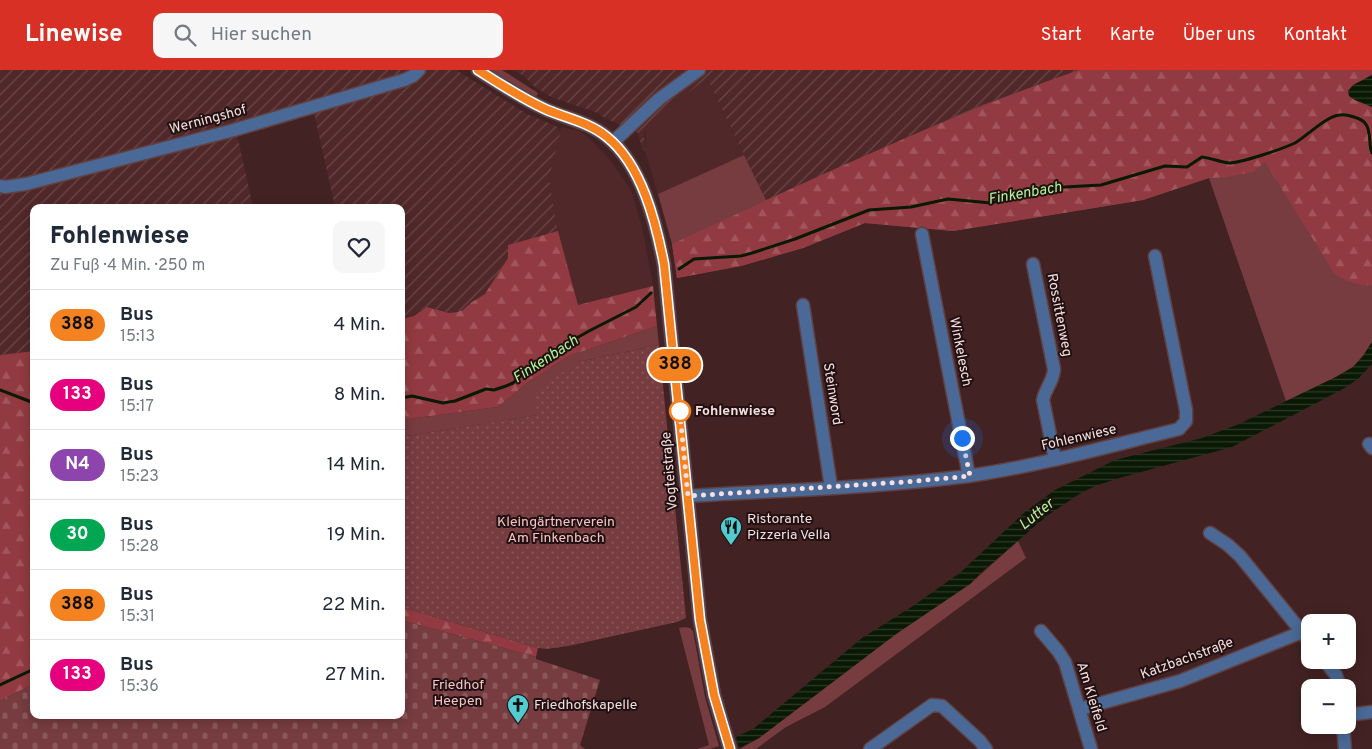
<!DOCTYPE html>
<html lang="de">
<meta charset="utf-8">
<style>
:root{--surface:#fff;--page:#f6f6f7;--text:#1f2937;--muted:#747a83;--line:#e0e1e3;--accent:#d93025}
body{margin:0;font-family:Overpass,sans-serif;background:var(--page);color:var(--text);height:100vh;display:flex;flex-direction:column;font-size:19px;white-space:nowrap}
*{box-sizing:border-box;margin:0}
p{font-size:16px;color:var(--muted)}
.icon{flex:none;width:28px;height:28px;fill:none;stroke:currentColor;stroke-width:2;stroke-linecap:round;stroke-linejoin:round}
.map{position:relative;flex:1;overflow:hidden}
.details{position:absolute;left:30px;top:134px;width:375px;height:515px;display:flex;flex-direction:column;background:var(--surface);border-radius:10px;box-shadow:0 2px 12px #0003}
.details>*{flex:none}
.badge{padding:0 10px;border-radius:16px;font-size:18px;line-height:32px}
.buttons{position:absolute;left:1301px;top:544px;display:grid;gap:10px}
.buttons a{display:grid;place-items:center;width:55px;height:55px;border-radius:10px;background:var(--surface);box-shadow:0 2px 12px #0003;font-size:25px}
.you{position:absolute;width:25px;height:25px;margin:-12px;border:4px solid #fff;border-radius:50%;background:#1a73e8;box-shadow:0 0 0 8px #1a73e833}
.map>.badge{position:absolute;translate:-50% -50%;box-shadow:0 0 0 2px #fff}
.round{display:grid;place-items:center;flex:none;width:52px;height:52px;border-radius:10px;background:var(--page)}
.headline{display:flex;align-items:center;justify-content:space-between;height:85px;padding:0 20px}
h1{font-size:24px;font-weight:800;line-height:38px}
ul{padding:0;list-style:none}
li{display:flex;align-items:center;gap:15px;height:70px;padding:0 20px;border-top:1px solid var(--line)}
li div{flex:1}
li b{display:block;font-size:19px}
li em{font-style:normal}
li .badge{min-width:55px;font-weight:700;text-align:center}
header{display:flex;align-items:center;gap:30px;box-sizing:border-box;height:70px;padding:0 25px;background:var(--accent);color:#fff}
header strong{font-size:24px}
nav{display:flex;gap:28px;margin-inline-start:auto;font-size:18px}
.search{width:350px;height:45px;background:var(--page);display:flex;align-items:center;gap:12px;box-sizing:border-box;padding:0 18px;border-radius:10px;color:var(--muted);font-size:19px}
.map>svg:first-child{display:block}
.built{fill:#51282a}
.industrial{fill:url(#industrial-furrows)}
.green{fill:#763c3f}
.forest{fill:url(#forest-firs)}
.cemetery{fill:url(#cemetery-stones)}
.garden{fill:url(#garden-dots)}
.water{fill:url(#water-rules)}
.lines{fill:none;stroke-linecap:round;stroke-linejoin:round}
.stream{stroke:#091904;stroke-width:3}
.minor-casing{stroke:#604041;stroke-width:15}
.minor{stroke:#4a6996;stroke-width:12}
.line-casing{stroke:#fff;stroke-width:11}
.line{stroke:#f58220;stroke-width:8}
.walk{stroke:#f6dfdf;stroke-width:5;stroke-dasharray:0 9}
.stop-dot{fill:#fff;stroke:#f58220;stroke-width:2.5}
.labels{text-anchor:middle;dominant-baseline:central;stroke-width:4;stroke-linejoin:round;paint-order:stroke}
.street-label{font-size:14px;fill:#f6dfdf;stroke:#201011}
.stop-label{font-size:14px;font-weight:bold;fill:#f6dfdf;stroke:#201011;text-anchor:start}
.poi-label{font-size:14px;fill:#f6dfdf;stroke:#201011;text-anchor:start}
.park-label{font-size:14px;fill:#f8c3c4;stroke:#201011}
.water-label{font-size:15px;font-style:italic;fill:#aef895;stroke:#201011}
</style>
<header>
<strong>Linewise</strong>
<div class="search"><svg class="icon" aria-label="search" viewBox="0 0 24 24"><circle cx="10" cy="10" r="6"/><path d="M15 15l6 6"/></svg>Hier suchen</div>
<nav><a>Start</a><a>Karte</a><a>Über uns</a><a>Kontakt</a></nav>
</header>
<div class="map">
<svg width="1372" height="679" viewBox="0 0 1372 679">
<defs>
<pattern id="industrial-furrows" width="10" height="10" patternUnits="userSpaceOnUse" patternTransform="scale(1.25)"><rect width="10" height="10" fill="#51282a"/><path d="M-1 1l2-2M0 10L10 0M9 11l2-2" fill="none" stroke="#6b4748"/></pattern>
<pattern id="forest-firs" width="22" height="20" patternUnits="userSpaceOnUse" patternTransform="scale(1.25)"><rect width="22" height="20" fill="#923a41"/><path d="M5 1l3.5 6h-7zM16 11l3.5 6h-7z" fill="#a2565c"/></pattern>
<pattern id="cemetery-stones" width="16" height="16" patternUnits="userSpaceOnUse" patternTransform="scale(1.25)"><rect width="16" height="16" fill="#763c3f"/><path d="M2 7V4a2 2 0 0 1 4 0v3zM10 15v-3a2 2 0 0 1 4 0v3z" fill="#8a585a"/></pattern>
<pattern id="garden-dots" width="8" height="8" patternUnits="userSpaceOnUse" patternTransform="scale(1.25)"><rect width="8" height="8" fill="#763c3f"/><path d="M2 2h.1M6 6h.1" fill="none" stroke="#8a585a" stroke-width="1.8" stroke-linecap="round"/></pattern>
<pattern id="water-rules" width="6" height="5" patternUnits="userSpaceOnUse" patternTransform="scale(1.25)"><rect width="6" height="5" fill="#091904"/><path d="M0 2.5h6" fill="none" stroke="#2d3a28"/></pattern>
</defs>
<rect width="100%" height="100%" fill="#432223"/>
<g class="built">
<polygon points="707,8 744,85 658,124 645,81 646,59 648,55"/>
<polygon points="561,57 579,61 587,66 610,90 631,120 642,157 653,216 578,235 558,161 549,109"/>
</g>
<g class="industrial">
<polygon points="0,0 456,0 527,44 558,57 560,63 549,109 558,161 508,175 508,188 485,224 472,232 463,240 449,243 427,237 414,246 401,249 401,138 335,137 314,43 237,65 253,137 34,138 34,281 0,285"/>
<polygon points="513,0 1079,0 974,38 766,130 707,8 648,55 644,64 645,81 642,78 638,63 599,45 601,44 553,28 536,18 524,6"/>
</g>
<g class="green">
<polygon points="489,0 502,0 538,23 535,29"/>
<polygon points="1079,0 1372,0 1372,272 1363,286 1353,297 1336,307 1286,331 1209,108 1143,130 953,161 865,153 803,178 741,196 677,208 672,174 658,124 744,85 766,130 974,38"/>
<polygon points="657,256 659,275 578,292 538,345 401,367 401,350 498,337 527,313 569,286"/>
<polygon points="1018,471 1026,488 825,637 786,657 756,679 740,679 759,668 896,564 970,514"/>
<polygon points="685,557 690,558 693,561 705,627 719,676 709,679 697,679 709,675 679,558"/>
</g>
<g class="forest">
<path d="M 1079,0 L 1372,0 L 1372,5 L 1353,15 L 1349,27 L 1355,30 L 1372,37 L 1372,215 C 1357,216 1346,211 1334,203 L 1265,92 L 1253,102 L 1227,107 L 1209,108 L 1143,130 L 953,161 L 865,153 L 803,178 L 741,196 L 677,208 L 672,174 C 806,112 939,49 1079,0 Z"/>
<polygon points="558,161 578,235 653,216 657,256 569,286 527,313 498,337 401,350 401,249 414,246 427,237 449,243 457,242 463,240 472,232 485,224 508,188 508,175"/>
<polygon points="34,281 34,614 0,631 0,285"/>
<polygon points="401,537 538,578 536,587 401,550"/>
</g>
<polygon class="cemetery" points="401,550 536,587 536,589 600,610 580,675 585,679 0,679 0,631 34,614 34,645 401,645"/>
<polygon class="garden" points="659,275 686,548 677,552 568,576 547,579 538,578 401,537 401,367 537,345 535,321 578,292"/>
<g class="water">
<polygon points="1372,5 1372,37 1355,30 1349,26 1348,21 1353,15"/>
<polygon points="1372,272 1372,294 1358,309 1343,319 1232,377 1123,407 1095,416 1081,423 1048,445 984,500 970,514 896,564 759,668 739,678 736,667 753,659 862,568 913,536 961,502 1025,442 1055,420 1115,390 1202,368 1239,354 1336,307 1353,297 1363,286"/>
</g>
<g class="lines">
<g class="stream">
<path d="M 679,199 L 694,189 L 741,186 L 752,183 L 795,169 L 869,140 L 911,137 L 948,129 L 991,133 L 1047,118 L 1101,115 L 1165,96 L 1187,97 L 1202,87 C 1211,88 1220,92 1229,93 C 1241,93 1282,79 1295,73 C 1307,66 1326,46 1340,45 C 1346,44 1361,48 1365,53 C 1372,61 1368,74 1372,83"/>
<polyline points="0,320 34,333"/>
<polyline points="401,328 412,326 443,333 455,331 486,319 494,320 506,316 513,313 526,301 550,286 557,279 589,261 636,237 651,223"/>
<polyline points="0,615 34,599"/>
</g>
<g class="minor-casing">
<g id="minor">
<path d="M 478,0 C 500,14 521,28 545,39 C 565,48 589,52 607,67 C 642,95 656,153 664,195 L 700,550 L 714,625 L 730,679"/>
<polyline points="613,72 659,29 699,0"/>
<polyline points="0,116 5,117 26,114 234,60 404,10 413,6 419,0"/>
<polyline points="922,164 969,406"/>
<path d="M 1033,194 L 1054,299 C 1054,310 1045,319 1043,330 L 1055,389"/>
<polyline points="803,235 831,417"/>
<polyline points="1369,374 1372,378"/>
<path d="M 688,426 C 781,420 875,418 968,406 C 1039,396 1109,376 1179,359 L 1186,351 L 1186,340 L 1155,186"/>
<polyline points="1210,463 1228,475 1240,486 1310,572"/>
<polyline points="1041,561 1058,581 1065,592 1091,679"/>
<polyline points="1324,590 1336,605 1340,618"/>
<polyline points="1080,639 1180,611 1302,562"/>
<polyline points="1348,645 1372,642"/>
<polyline points="1343,655 1345,679"/>
<polyline points="870,679 932,635 942,636 980,671 986,679"/>
</g>
</g>
<use href="#minor" class="minor"/>
</g>
<g class="lines">
<g class="line-casing">
<path id="line" d="M 478,0 C 500,14 521,28 545,39 C 565,48 589,52 607,67 C 642,95 656,153 664,194 L 700,550 L 714,625 L 730,679"/>
</g>
<use href="#line" class="line"/>
<polyline class="walk" points="680,341 679,333 688,426 904,412 970,406 962,368"/>
</g>
<defs>
<g id="restaurant-pin" transform="scale(1.125)"><path d="M0 17L-7.5 6A9.5 9.5 0 1 1 7.5 6Z" fill="#52ccd0" stroke="#201011"/><path d="M-5-6h1v4h1v-4h1v4h1v-4h1v5L-1.5 .5V6h-2V.5L-5-1ZM5-6V6H3V1.5H1.5Q1.5-4 5-6Z" fill="#111"/></g>
<g id="church-pin" transform="scale(1.125)"><path d="M0 17L-7.5 6A9.5 9.5 0 1 1 7.5 6Z" fill="#52ccd0" stroke="#201011"/><path d="M-1.2-6h2.4v3.5h3.3v2.4h-3.3V6h-2.4V-.1h-3.3v-2.4h3.3Z" fill="#111"/></g>
</defs>
<g fill-rule="evenodd">
<use href="#restaurant-pin" x="731" y="457"/>
<use href="#church-pin" x="518" y="635"/>
</g>
<circle class="stop-dot" cx="680" cy="341" r="10"/>
<g class="labels">
<g class="street-label">
<text transform="translate(208 50) rotate(-15)">Werningshof</text>
<text transform="translate(1059 245) rotate(79)">Rossittenweg</text>
<text transform="translate(960 282) rotate(79)">Winkelesch</text>
<text transform="translate(832 324) rotate(81)">Steinword</text>
<text transform="translate(1079 368) rotate(-13)">Fohlenwiese</text>
<text transform="translate(670 401) rotate(-95)">Vogteistraße</text>
<text transform="translate(1187 589) rotate(-20)">Katzbachstraße</text>
<text transform="translate(1091 627) rotate(73)">Am Kleifeld</text>
</g>
<g class="stop-label">
<text x="695" y="341">Fohlenwiese</text>
</g>
<g class="poi-label">
<text x="747" y="449">Ristorante<tspan x="747" dy="16">Pizzeria Vella</tspan></text>
<text x="534" y="635">Friedhofskapelle</text>
</g>
<g class="park-label">
<text x="556" y="452">Kleingärtnerverein<tspan x="556" dy="16">Am Finkenbach</tspan></text>
<text x="458" y="615">Friedhof<tspan x="458" dy="16">Heepen</tspan></text>
</g>
<g class="water-label">
<text transform="translate(1025 124) rotate(-10)">Finkenbach</text>
<text transform="translate(546 290) rotate(-33)">Finkenbach</text>
<text transform="translate(1037 445) rotate(-39)">Lutter</text>
</g>
</g>
</svg>
<div class="buttons">
<a>+</a>
<a>−</a>
</div>
<div class="you" style="left:962px;top:368px"></div>
<b class="badge" style="left:675px;top:295px;background:#f58220;color:#111">388</b>
<section class="details">
<div class="headline"><div><h1>Fohlenwiese</h1><p>Zu Fuß · 4 Min. · 250 m</p></div><a class="round"><svg class="icon" aria-label="heart" viewBox="0 0 24 24"><path d="M12 20l-8-8c-3-5 5-10 8-4 3-6 11-1 8 4z"/></svg></a></div>
<ul>
<li><span class="badge" style="background:#f58220;color:#111">388</span><div><b>Bus</b><p>15:13</p></div><em>4 Min.</em></li>
<li><span class="badge" style="background:#e6007e;color:#fff">133</span><div><b>Bus</b><p>15:17</p></div><em>8 Min.</em></li>
<li><span class="badge" style="background:#8e44ad;color:#fff">N4</span><div><b>Bus</b><p>15:23</p></div><em>14 Min.</em></li>
<li><span class="badge" style="background:#00a651;color:#fff">30</span><div><b>Bus</b><p>15:28</p></div><em>19 Min.</em></li>
<li><span class="badge" style="background:#f58220;color:#111">388</span><div><b>Bus</b><p>15:31</p></div><em>22 Min.</em></li>
<li><span class="badge" style="background:#e6007e;color:#fff">133</span><div><b>Bus</b><p>15:36</p></div><em>27 Min.</em></li>
</ul>
</section>
</div>
